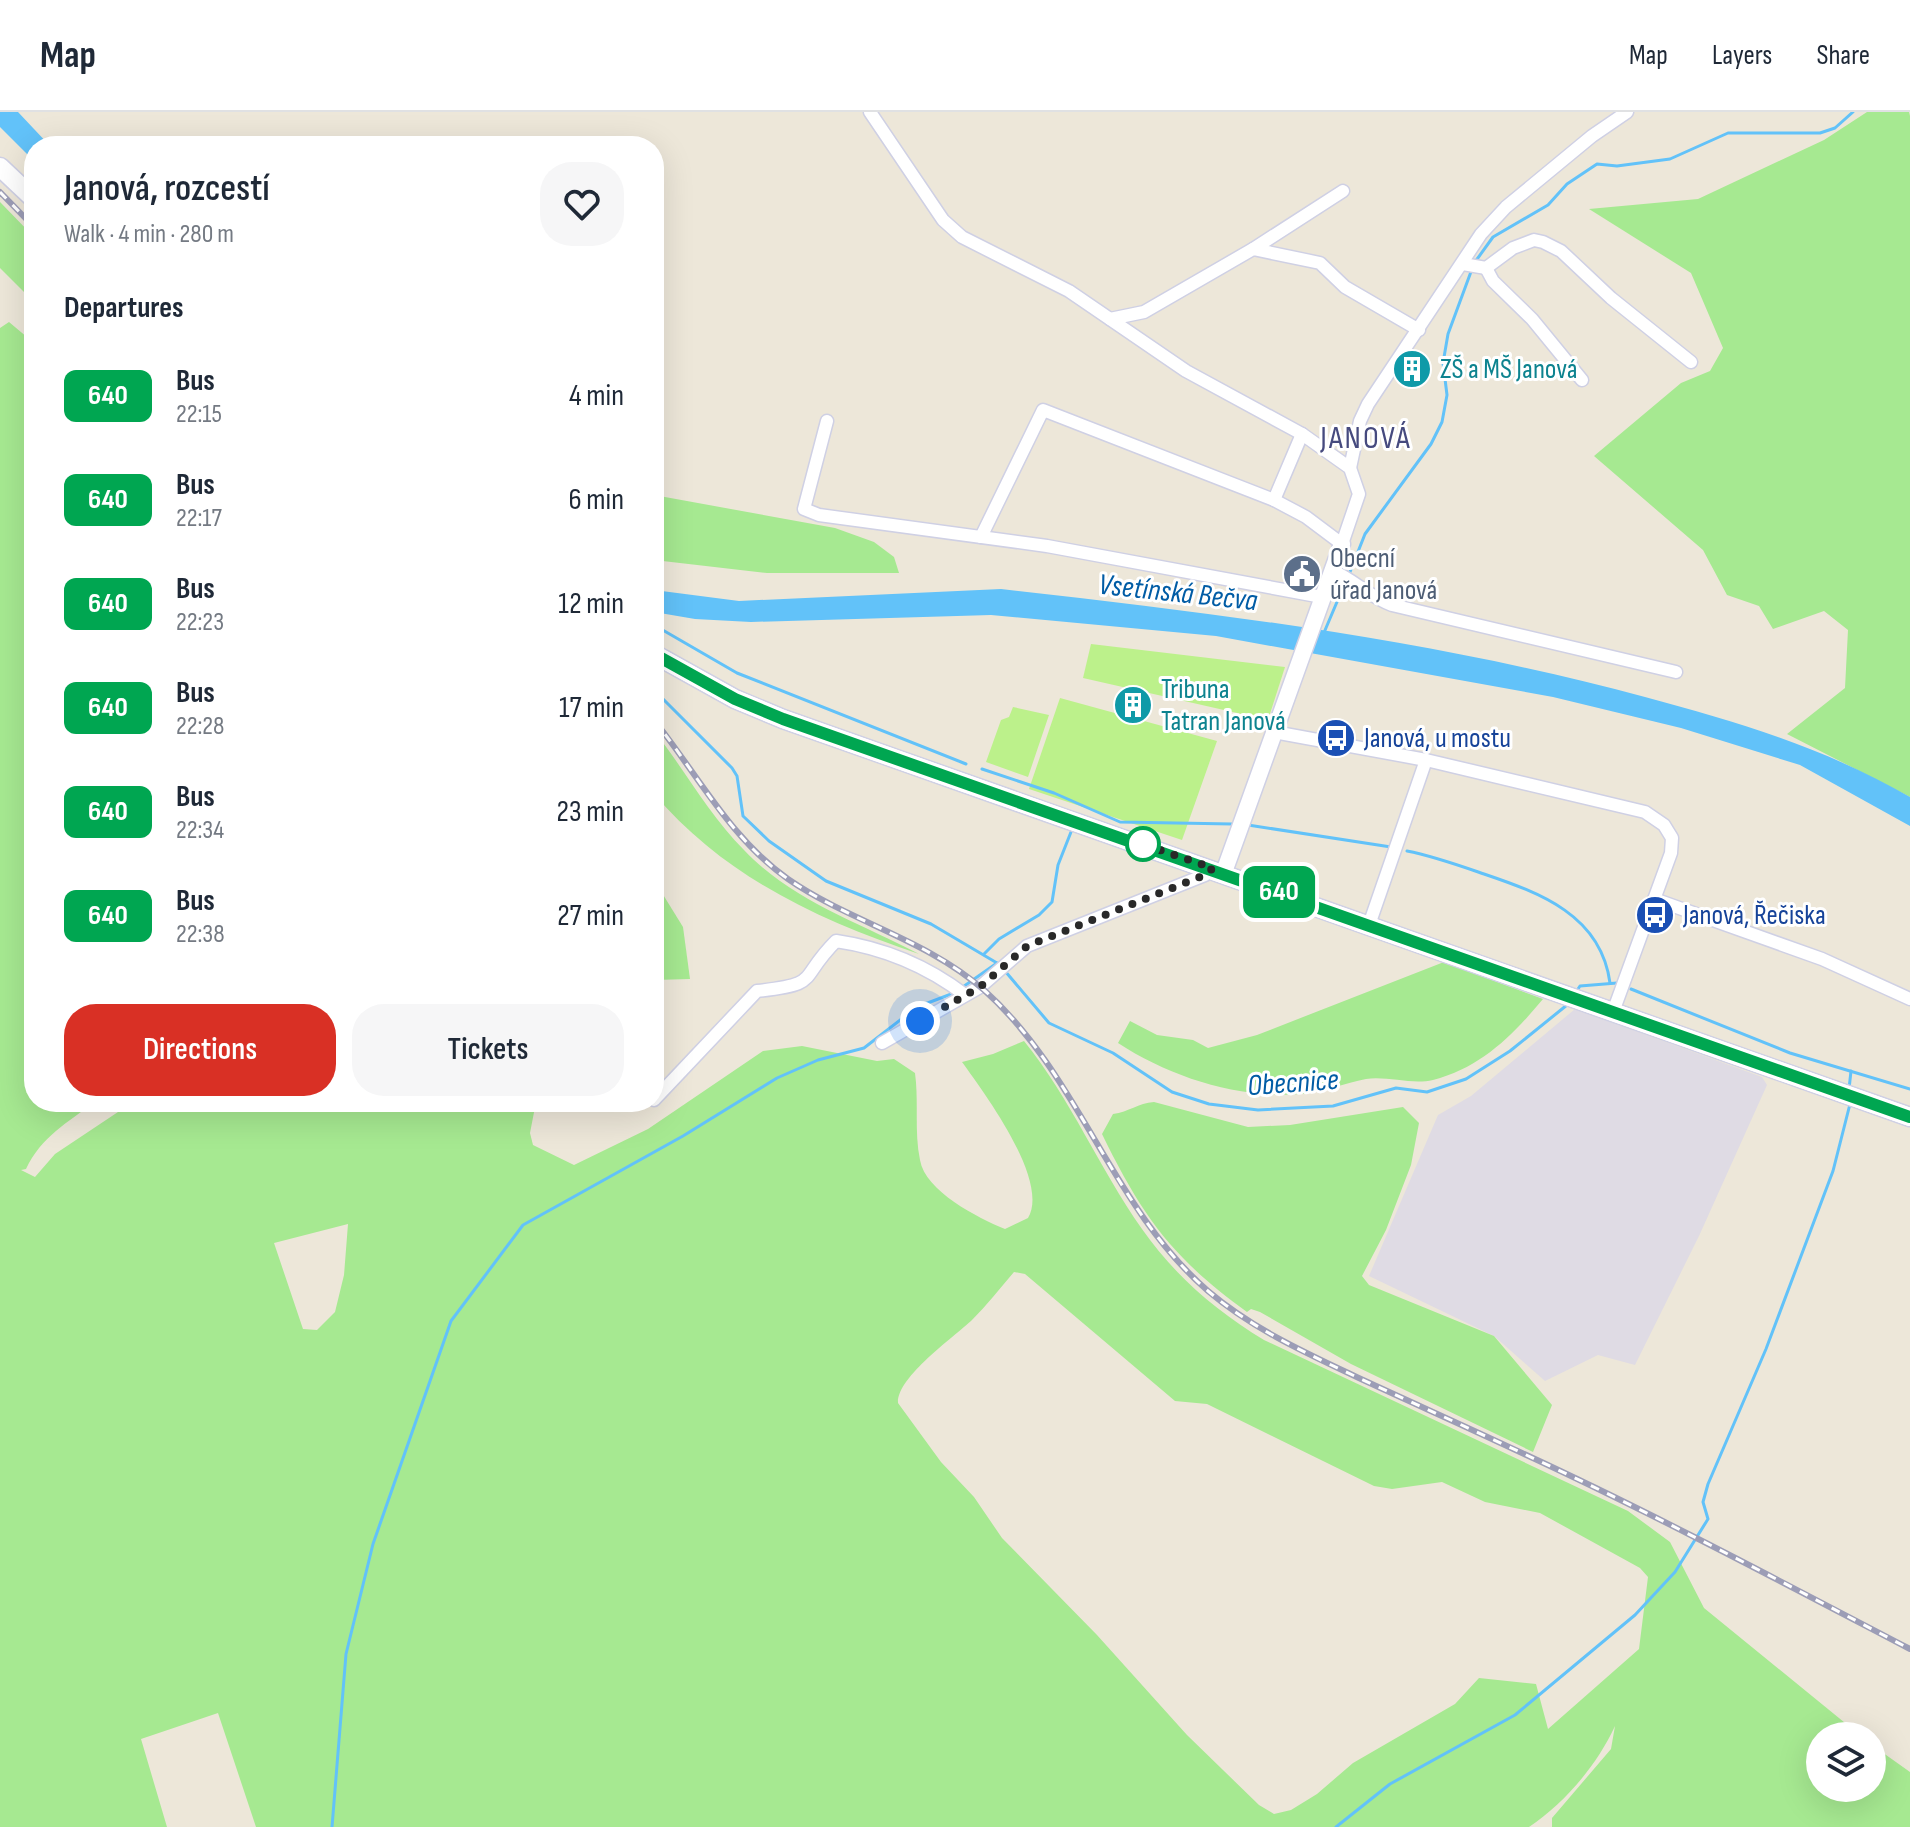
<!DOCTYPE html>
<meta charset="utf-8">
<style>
:root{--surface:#fff;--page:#f6f6f7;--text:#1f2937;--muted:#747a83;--line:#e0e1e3;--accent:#d93025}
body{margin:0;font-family:"Sofia Sans Condensed",sans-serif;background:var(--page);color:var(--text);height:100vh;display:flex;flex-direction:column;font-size:30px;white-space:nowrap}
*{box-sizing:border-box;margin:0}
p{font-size:26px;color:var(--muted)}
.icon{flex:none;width:44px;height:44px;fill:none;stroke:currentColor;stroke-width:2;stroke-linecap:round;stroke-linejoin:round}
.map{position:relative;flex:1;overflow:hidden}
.sheet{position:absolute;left:24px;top:24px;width:640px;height:976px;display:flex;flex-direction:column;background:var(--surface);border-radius:32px;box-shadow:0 8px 32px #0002}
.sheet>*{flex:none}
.badge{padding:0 16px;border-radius:12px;font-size:28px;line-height:52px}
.controls{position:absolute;left:1806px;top:1610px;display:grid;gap:16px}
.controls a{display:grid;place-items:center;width:80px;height:80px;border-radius:50%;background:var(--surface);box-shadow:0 8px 32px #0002;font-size:40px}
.you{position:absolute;width:40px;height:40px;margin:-20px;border:6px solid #fff;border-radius:50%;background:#1a73e8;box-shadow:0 0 0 12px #1a73e833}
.map>.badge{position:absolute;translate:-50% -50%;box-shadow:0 0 0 4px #fff}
h2{padding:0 40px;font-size:30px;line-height:72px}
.round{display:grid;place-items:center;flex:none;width:84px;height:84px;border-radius:32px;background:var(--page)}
.headline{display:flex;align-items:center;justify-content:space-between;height:136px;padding:0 40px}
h1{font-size:38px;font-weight:600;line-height:60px}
.cta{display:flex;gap:16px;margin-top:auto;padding:16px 40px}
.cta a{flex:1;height:92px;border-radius:32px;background:var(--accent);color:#fff;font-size:32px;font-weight:600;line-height:92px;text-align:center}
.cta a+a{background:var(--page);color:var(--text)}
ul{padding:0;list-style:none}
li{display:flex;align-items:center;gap:24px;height:104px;padding:0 40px}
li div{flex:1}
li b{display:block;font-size:30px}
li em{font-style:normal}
li .badge{min-width:88px;font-weight:700;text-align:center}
header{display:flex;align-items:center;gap:48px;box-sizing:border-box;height:112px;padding:0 40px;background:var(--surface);border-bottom:2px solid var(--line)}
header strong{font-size:38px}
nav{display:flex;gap:44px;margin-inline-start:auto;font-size:28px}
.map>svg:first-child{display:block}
.industrial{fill:#dfdbe4}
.green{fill:#a6e991;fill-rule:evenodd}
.pitch{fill:#bcf18b}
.water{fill:#62c2f9}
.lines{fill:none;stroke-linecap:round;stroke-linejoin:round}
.stream{stroke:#62c2f9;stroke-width:3}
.minor-casing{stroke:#cfd0e4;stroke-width:15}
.tertiary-casing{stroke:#cfd0e4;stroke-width:19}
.secondary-casing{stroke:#cfd0e4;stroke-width:21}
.minor{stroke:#fff;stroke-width:12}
.tertiary{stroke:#fff;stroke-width:16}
.secondary{stroke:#fff;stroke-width:18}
.rail-casing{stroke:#9c9db6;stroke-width:6}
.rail{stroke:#fff;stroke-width:3;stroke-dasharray:9;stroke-linecap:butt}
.line-casing{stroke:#fff;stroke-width:18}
.line{stroke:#00a651;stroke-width:12}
.walk{stroke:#292929;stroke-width:8;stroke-dasharray:0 14.4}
.stop-dot{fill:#fff;stroke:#00a651;stroke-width:4}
.labels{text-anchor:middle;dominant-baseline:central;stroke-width:6;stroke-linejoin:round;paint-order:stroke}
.culture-label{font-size:28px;fill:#0d838f;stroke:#fff;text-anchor:start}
.service-label{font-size:28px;fill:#4e5e75;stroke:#fff;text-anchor:start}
.transit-label{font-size:28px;fill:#164399;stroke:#fff;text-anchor:start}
.water-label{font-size:30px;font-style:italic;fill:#015ca5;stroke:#fff}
.quarter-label{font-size:32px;letter-spacing:2px;fill:#464a7e;stroke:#fff}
</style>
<header>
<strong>Map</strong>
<nav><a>Map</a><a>Layers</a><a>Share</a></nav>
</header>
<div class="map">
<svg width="1910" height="1715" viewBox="0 0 1910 1715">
<rect width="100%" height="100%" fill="#ede7d9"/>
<polygon class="industrial" points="1575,897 1762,965 1767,973 1699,1124 1635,1253 1598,1243 1545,1269 1494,1224 1369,1164 1438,1003 1471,984"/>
<g class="green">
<polygon points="1867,0 1909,0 1910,4 1910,685 1787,622 1845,576 1848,518 1824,499 1773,517 1759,494 1727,483 1703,438 1594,344 1681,271 1710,259 1723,236 1691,161 1589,97 1698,87 1824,28"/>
<polygon points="0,90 34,125 34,190 0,156"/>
<path d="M 9,210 L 34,231 L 34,990 L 95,990 C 68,1010 41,1025 26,1057 L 21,1058 L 35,1065 L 55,1042 L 133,990 L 536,990 L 530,1021 L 533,1033 L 574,1053 L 648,1017 L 763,939 L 802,934 L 877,949 L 894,947 L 915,961 C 919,990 914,1019 920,1048 C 925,1079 978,1106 1005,1117 L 1028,1106 C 1050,1069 985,982 962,950 L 993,942 L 1024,929 C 1071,987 1099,1056 1142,1117 C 1174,1163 1216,1199 1264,1228 L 1628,1399 L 1670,1430 L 1704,1496 L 1861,1624 L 1820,1624 L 1820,1676 L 1872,1676 L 1872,1633 L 1910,1660 L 1910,1715 L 1552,1715 L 1552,1706 L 1611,1637 L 1615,1614 C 1597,1653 1565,1691 1529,1715 L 256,1715 L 218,1601 L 141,1627 L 167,1715 L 0,1715 L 0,216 ZM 348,1112 L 344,1163 L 335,1200 L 317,1218 L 303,1217 L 274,1131 ZM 1014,1160 L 1025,1162 L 1175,1289 L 1207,1292 L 1374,1374 L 1392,1377 L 1442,1370 L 1485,1390 L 1540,1401 L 1640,1456 L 1648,1465 L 1639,1537 L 1548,1617 L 1536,1572 L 1479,1566 L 1455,1592 L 1353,1651 L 1317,1682 L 1291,1698 L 1274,1702 L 1259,1693 L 1187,1623 L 1097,1523 L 1002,1426 L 974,1385 L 941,1350 L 898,1291 C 897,1265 953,1226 972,1208 C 987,1193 1000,1176 1014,1160 Z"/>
<polygon points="654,383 835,416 874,430 894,445 899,461 767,461 654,448"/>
<path d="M 654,619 C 685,658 709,703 744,738 C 792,789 858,810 919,842 C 818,808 725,765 654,682 Z"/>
<polygon points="654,768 683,815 690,867 654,868"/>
<path d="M 1444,850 L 1543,887 C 1513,923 1481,956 1433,968 C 1412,973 1388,964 1366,967 C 1345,971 1324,980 1301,982 C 1238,987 1170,965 1118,931 L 1130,909 L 1157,923 L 1193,928 L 1208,936 L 1257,923 Z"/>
<path d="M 1154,990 L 1248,1015 L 1290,1013 L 1403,995 L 1419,1011 L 1411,1053 L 1386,1118 L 1362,1164 L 1369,1173 L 1494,1224 L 1552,1293 L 1533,1340 L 1351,1252 L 1260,1200 L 1251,1197 L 1247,1200 C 1172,1146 1142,1104 1102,1022 L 1113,1002 C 1129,1000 1138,991 1154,990 Z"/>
</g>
<g class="pitch">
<polygon points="1091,532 1285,555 1268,608 1083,566"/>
<polygon points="1060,586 1217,629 1182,728 1029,677"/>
<polygon points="1013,595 1049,603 1028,665 986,650 1001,608 1009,605"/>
</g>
<g class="water">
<polygon points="0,0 18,0 50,34 34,34 34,49 0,15"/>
<path d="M 1001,477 C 1217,501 1434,528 1645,585 C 1738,610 1825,636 1910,685 L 1910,714 L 1800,653 L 1681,616 L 1553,585 L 1216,524 L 991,503 L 751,510 L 695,507 L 654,500 L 654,478 L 739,489 Z"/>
</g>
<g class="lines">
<g class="stream">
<polyline points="1475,150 1493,125 1548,93 1567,72 1597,52 1617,54 1670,47 1728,21 1820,21 1835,16 1853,0"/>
<polyline points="1348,465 1365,422 1431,332 1442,310 1447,283 1443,251 1448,222 1472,157"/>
<polyline points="654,513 737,561 966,652"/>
<polyline points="1323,523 1345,471"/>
<polyline points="654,578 732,656 737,664 743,704 769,729 826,769 931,812 997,851"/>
<polyline points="982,657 1054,681 1120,710 1232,712"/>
<polyline points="1248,713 1391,735"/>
<path d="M 1407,739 C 1433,744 1458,753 1484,762 C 1540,781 1601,803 1610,871"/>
<polyline points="984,842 999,827 1039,803 1052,790 1058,753 1071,720"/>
<polyline points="1005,859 1049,911 1113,941 1172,980 1209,992 1258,998 1333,994 1396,976 1427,980 1466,967 1510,939 1567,893"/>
<polyline points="960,877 997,851"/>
<polyline points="1631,877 1790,941 1910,977"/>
<polyline points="1576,880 1580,874 1617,871"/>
<polyline points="1849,977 1851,959"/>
<polyline points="332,1715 346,1542 373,1432 451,1209 523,1113 683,1024 777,966 818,948 864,936 917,895 954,881"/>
<polyline points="1336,1715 1390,1672 1515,1603 1635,1503 1675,1460 1708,1407 1703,1390 1708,1372 1766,1237 1833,1059 1850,992"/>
</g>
<g class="minor-casing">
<g id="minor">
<polyline points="870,0 943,108 962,125 1069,179 1186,259 1302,322 1350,356 1359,382 1342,432 1306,405 1274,388 1043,298 981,425"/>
<polyline points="1253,137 1343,79"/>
<polyline points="1463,152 1486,156 1513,136 1534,128 1543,130 1561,139 1611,186 1691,250"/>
<polyline points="1486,156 1493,169 1532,207 1582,268"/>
<polyline points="1110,207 1144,200 1253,137 1320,151 1345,175 1419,218"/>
<polyline points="827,309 804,397 819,403 1047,434 1322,485"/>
<polyline points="1350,356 1360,309 1368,292 1481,122 1506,95 1592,24 1627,0"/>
<polyline points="1274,388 1302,322"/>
<path d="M 1331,458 C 1353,467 1369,485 1392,493 L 1676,560"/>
<polyline points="1274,620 1426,648 1645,700 1664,713 1672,726 1671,741 1613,900"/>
<polyline points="1654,787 1822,847 1910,887"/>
<polyline points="1369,813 1426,648"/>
<polyline points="882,931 980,875 1027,834 1205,763 1213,756"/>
<path d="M 654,988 L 757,879 C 822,872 797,868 836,829 C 884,836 927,854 965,883"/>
</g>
</g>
<g class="tertiary-casing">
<polyline id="tertiary" points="1224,760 1342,432"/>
</g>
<g class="secondary-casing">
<g id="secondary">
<polyline points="0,55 34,87"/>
<polyline points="654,542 735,587 783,607 1910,1005"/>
</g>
</g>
<use href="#minor" class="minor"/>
<use href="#tertiary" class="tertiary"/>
<use href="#secondary" class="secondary"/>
<g class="rail-casing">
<g id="rail">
<polyline points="0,80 34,115"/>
<path d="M 654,608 C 698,663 730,726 788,767 C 850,810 926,827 984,878 C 1080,964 1111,1095 1208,1179 C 1254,1218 1308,1242 1361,1267 C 1415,1292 1469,1316 1522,1341 C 1654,1402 1782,1470 1910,1537"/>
</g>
</g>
<use href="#rail" class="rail"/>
</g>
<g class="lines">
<g class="line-casing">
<polyline id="line" points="654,542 735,587 783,607 1910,1005"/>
</g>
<use href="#line" class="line"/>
<polyline class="walk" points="920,909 980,875 1027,834 1205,763 1213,756 1136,730 1143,732"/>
</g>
<defs>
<g id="building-disc" transform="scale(2)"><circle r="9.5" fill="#0f9aa8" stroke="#fff"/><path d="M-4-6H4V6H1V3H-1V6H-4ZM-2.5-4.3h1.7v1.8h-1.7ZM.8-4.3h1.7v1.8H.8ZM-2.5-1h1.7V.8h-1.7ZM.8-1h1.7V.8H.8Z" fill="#fff"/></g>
<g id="civic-disc" transform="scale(2)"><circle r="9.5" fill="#5c6f8a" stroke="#fff"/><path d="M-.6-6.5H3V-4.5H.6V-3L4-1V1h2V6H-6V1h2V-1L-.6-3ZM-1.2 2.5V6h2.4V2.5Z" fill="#fff"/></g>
<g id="bus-disc" transform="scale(2)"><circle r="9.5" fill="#1a4fb4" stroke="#fff"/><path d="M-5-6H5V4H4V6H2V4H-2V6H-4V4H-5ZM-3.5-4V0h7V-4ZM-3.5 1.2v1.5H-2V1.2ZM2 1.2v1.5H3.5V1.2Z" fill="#fff"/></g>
</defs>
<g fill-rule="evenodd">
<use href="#building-disc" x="1412" y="257"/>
<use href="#civic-disc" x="1302" y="462"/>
<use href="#building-disc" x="1133" y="593"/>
<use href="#bus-disc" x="1336" y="626"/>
<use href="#bus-disc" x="1655" y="803"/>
</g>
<circle class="stop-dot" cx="1143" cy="732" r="16"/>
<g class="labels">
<g class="culture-label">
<text x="1440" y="257">ZŠ a MŠ Janová</text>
<text x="1161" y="577">Tribuna<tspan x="1161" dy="32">Tatran Janová</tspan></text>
</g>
<g class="service-label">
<text x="1330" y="446">Obecní<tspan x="1330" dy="32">úřad Janová</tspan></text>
</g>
<g class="transit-label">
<text x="1364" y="626">Janová, u mostu</text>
<text x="1683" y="803">Janová, Řečiska</text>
</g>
<g class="water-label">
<text transform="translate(1178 481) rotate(6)">Vsetínská Bečva</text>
<text transform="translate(1293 971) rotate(-4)">Obecnice</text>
</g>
<g class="quarter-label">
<text x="1366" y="326">JANOVÁ</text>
</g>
</g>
</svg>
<div class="controls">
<a><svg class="icon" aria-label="layers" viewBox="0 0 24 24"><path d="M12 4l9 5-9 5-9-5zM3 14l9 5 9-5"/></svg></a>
</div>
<div class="you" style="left:920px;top:909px"></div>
<b class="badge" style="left:1279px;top:780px;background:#00a651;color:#fff">640</b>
<section class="sheet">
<div class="headline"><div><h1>Janová, rozcestí</h1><p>Walk · 4 min · 280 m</p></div><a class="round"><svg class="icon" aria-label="heart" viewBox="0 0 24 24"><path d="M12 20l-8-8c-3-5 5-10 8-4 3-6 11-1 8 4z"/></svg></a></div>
<h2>Departures</h2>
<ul>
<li><span class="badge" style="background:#00a651;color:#fff">640</span><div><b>Bus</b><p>22:15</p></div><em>4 min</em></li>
<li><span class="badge" style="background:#00a651;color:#fff">640</span><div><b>Bus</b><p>22:17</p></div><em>6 min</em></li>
<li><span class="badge" style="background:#00a651;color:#fff">640</span><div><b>Bus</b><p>22:23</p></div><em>12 min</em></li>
<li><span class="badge" style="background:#00a651;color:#fff">640</span><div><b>Bus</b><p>22:28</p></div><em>17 min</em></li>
<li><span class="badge" style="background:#00a651;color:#fff">640</span><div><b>Bus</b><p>22:34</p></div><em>23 min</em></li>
<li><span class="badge" style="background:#00a651;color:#fff">640</span><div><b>Bus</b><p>22:38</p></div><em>27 min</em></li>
</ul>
<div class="cta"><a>Directions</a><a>Tickets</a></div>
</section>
</div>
